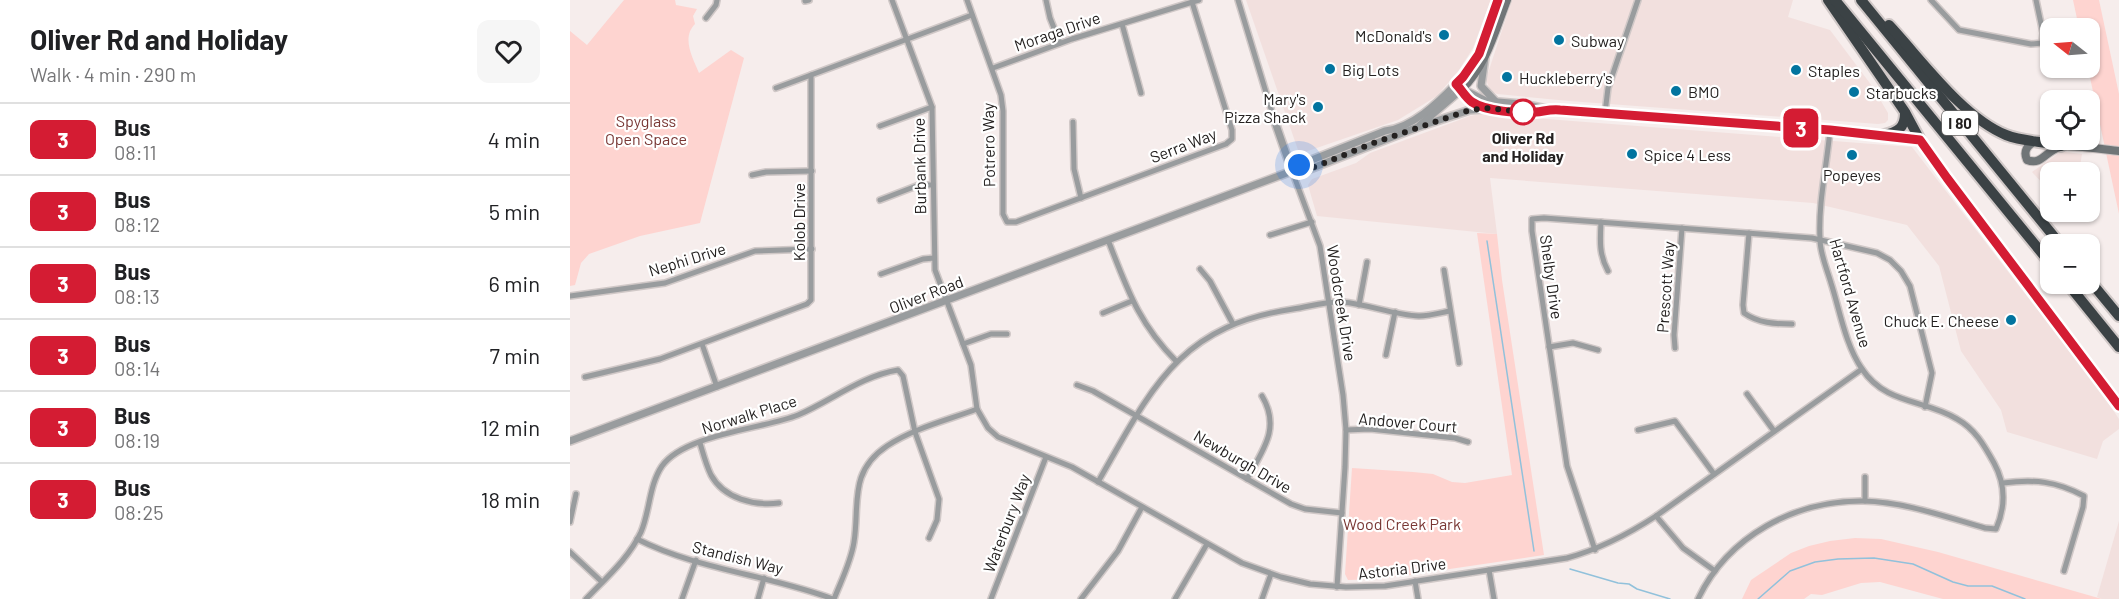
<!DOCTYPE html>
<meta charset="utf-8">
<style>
:root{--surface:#fff;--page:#f6f6f6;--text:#202124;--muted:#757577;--line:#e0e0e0}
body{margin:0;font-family:Barlow,sans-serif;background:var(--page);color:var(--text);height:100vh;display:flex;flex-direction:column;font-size:22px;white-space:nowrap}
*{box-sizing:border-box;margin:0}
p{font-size:20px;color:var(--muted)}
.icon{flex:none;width:33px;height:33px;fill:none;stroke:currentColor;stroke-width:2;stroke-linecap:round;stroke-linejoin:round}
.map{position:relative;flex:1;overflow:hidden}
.details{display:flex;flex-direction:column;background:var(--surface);width:570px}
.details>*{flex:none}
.badge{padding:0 12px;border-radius:9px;font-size:21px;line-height:39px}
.needle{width:39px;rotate:287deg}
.controls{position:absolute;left:1470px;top:18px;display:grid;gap:12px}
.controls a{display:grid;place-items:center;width:60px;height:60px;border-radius:12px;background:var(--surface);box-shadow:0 2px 4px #0004;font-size:30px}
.you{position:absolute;width:30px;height:30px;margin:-15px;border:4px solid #fff;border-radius:50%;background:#1a73e8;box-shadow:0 0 0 9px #1a73e833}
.map>.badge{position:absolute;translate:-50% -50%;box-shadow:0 0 0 3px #fff}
.round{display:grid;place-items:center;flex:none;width:63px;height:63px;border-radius:12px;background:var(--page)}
.headline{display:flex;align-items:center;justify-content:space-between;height:102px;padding:0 30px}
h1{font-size:28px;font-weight:700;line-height:45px}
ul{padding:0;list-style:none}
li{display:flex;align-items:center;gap:18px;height:72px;padding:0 30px;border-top:2px solid var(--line)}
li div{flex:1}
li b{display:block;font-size:22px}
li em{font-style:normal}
li .badge{min-width:66px;font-weight:700;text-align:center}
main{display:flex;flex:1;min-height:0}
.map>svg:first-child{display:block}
.built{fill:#f2e0de}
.green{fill:#fed4d0}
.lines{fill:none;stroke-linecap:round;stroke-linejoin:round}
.stream{stroke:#91c1db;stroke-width:1.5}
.minor-casing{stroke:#d0c8c7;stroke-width:8}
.tertiary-casing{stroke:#d0c8c7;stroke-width:10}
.secondary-casing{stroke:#d0c8c7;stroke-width:10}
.motorway-casing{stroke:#d0c8c7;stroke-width:14}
.minor{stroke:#999c9e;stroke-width:5}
.tertiary{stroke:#999c9e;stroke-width:7}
.secondary{stroke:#707577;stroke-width:8}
.motorway{stroke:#3b4245;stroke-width:10}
.line-casing{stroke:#fff;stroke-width:14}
.line{stroke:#d41c33;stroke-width:9}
.walk{stroke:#242120;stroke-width:6;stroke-dasharray:0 10.8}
.poi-dot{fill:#02749f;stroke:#fff;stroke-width:2}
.stop-dot{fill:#fff;stroke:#d41c33;stroke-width:3}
.labels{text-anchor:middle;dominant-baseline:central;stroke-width:4.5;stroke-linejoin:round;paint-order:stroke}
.shield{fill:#fff;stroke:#666463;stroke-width:1.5}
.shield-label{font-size:15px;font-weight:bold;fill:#242120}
.street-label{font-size:16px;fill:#242120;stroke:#fff}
.poi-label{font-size:16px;fill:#242120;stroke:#fff;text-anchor:start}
.park-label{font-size:16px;fill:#793734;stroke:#fff}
.stop-label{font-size:16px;font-weight:bold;fill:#242120;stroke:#fff}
</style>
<main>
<section class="details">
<div class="headline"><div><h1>Oliver Rd and Holiday</h1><p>Walk · 4 min · 290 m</p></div><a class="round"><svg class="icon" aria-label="heart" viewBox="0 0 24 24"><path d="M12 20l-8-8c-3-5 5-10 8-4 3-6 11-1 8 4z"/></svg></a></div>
<ul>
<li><span class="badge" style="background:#d41c33;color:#fff">3</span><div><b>Bus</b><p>08:11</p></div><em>4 min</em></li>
<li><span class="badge" style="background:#d41c33;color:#fff">3</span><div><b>Bus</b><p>08:12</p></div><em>5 min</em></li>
<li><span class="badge" style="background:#d41c33;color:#fff">3</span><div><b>Bus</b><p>08:13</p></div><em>6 min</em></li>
<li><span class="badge" style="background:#d41c33;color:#fff">3</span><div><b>Bus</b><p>08:14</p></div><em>7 min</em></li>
<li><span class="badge" style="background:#d41c33;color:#fff">3</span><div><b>Bus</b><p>08:19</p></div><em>12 min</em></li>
<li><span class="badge" style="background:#d41c33;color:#fff">3</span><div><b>Bus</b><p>08:25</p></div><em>18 min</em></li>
</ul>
</section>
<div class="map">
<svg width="1549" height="599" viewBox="0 0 1549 599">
<rect width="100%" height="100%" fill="#f6edec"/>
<g class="built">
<polygon points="676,0 921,0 903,48 889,70 867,96 828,120 735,152 728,150"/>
<polygon points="942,0 1223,0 1218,17 1260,30 1302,86 1318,113 1318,120 1315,123 1308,124 999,101 927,94 920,91 916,79"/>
<polygon points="910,114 1342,147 1531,392 1549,419 1549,429 1533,441 1527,459 1437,432 1431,410 1391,351 1369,266 1337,225 1243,203 920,178 927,234 747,216 738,185 742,179 786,163 800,153 900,116"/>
<polygon points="1495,152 1512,154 1509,172 1480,172 1480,191 1462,172 1489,153"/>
<polygon points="1549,521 1549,599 1532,599 1527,597"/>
</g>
<g class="green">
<path d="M 54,0 L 105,0 L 106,5 L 127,9 L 123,16 L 125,24 C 111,38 123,58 129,73 L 161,50 L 174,58 L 130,223 L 70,236 L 19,254 L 11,263 L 5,285 L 0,286 L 0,31 L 17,45 Z"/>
<polygon points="1503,0 1529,0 1549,94 1549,214 1518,68 1520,68 1520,28 1509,28"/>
<polygon points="907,233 927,234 932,280 974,555 812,579 778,580 775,574 782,468 843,472 863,474 882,482 895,483 942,475"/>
<polygon points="1285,538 1311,539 1368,552 1532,599 1373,599 1310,582 1291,583 1252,595 1241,594 1234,599 1172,599 1181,580 1221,553 1239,546 1260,541"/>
</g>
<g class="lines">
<g class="stream">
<polyline points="917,241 964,551"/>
<polyline points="1000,569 1048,583 1059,584 1067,589 1100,599"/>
<polyline points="1188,599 1220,571 1245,562 1268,559 1304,558 1343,564 1383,582 1398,586 1422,586 1455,599"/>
</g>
<g class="minor-casing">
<g id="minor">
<path d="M 322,0 L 362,107 L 365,270 L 401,365 L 407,409 L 418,428 L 428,437 L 502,467 L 672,563 L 711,577 L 740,584 L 776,587 L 815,586 L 997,558 C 1030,549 1057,535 1086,516 L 1292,369"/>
<polyline points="397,0 431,95 433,111 433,214 437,222 446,222 656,144 662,139 662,130 622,2"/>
<polyline points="476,0 480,18 490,43"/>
<polyline points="668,0 705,122"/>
<polyline points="1361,0 1389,30 1461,44 1472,43 1473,33 1466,0"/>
<polyline points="235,1 239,0"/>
<polyline points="136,18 146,5 147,0"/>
<polyline points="552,24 571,93"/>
<polyline points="423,68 502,39 629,0"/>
<polyline points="206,88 241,75"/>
<polyline points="1035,113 1038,88 1068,0"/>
<polyline points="503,122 504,169 511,198"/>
<polyline points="310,126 362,107"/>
<polyline points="722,171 750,246 773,395 776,430 775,467 767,587"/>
<polyline points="182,175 196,172 242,171"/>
<polyline points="310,200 349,185 363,185"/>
<path d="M 1031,222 C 1030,240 1029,255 1038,271"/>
<path d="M 1179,233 L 1173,305 L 1174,313 C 1188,323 1205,324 1222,324"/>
<polyline points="700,235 742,222"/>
<path d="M 538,240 C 557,288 568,323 606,361"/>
<polyline points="630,269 640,281 663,324"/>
<polyline points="874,270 889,363"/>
<polyline points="311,274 353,259 364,258"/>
<polyline points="0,296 95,283 185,251 242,249"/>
<polyline points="789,305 797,262"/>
<polyline points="533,313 562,301"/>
<polyline points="132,344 147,387"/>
<polyline points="393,344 421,334 437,334"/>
<polyline points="979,347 1003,343 1028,350"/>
<polyline points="1105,348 1104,335 1112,228"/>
<polyline points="816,355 825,312"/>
<polyline points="15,377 90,359 237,304 241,300 241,75 402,15"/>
<polyline points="507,385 523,391 721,504 735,509 772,513"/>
<polyline points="1177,394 1204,431"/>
<polyline points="776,430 800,429 885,438 898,442"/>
<polyline points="1068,430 1105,421 1144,474"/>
<path d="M 130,443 C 133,453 136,465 141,475 C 154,499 185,506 209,503"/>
<path d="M 677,479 C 693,450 711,428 692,396"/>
<path d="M 528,482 C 581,390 607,326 723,309 C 738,307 756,301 772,302 C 798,304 823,315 849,316 C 859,316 870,313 880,311"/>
<path d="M 1433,483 C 1464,479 1486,481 1514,496 L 1513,507 L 1494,571"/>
<polyline points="1295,501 1295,477"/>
<polyline points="1086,516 1113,548 1145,571"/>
<polyline points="0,522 6,494"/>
<path d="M 67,539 C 128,570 200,575 263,599"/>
<polyline points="1025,550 997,466 962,231 962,219 974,218 1242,238 1307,253 1320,260 1331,271 1340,286 1362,373 1355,407"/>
<polyline points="0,552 32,582"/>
<polyline points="919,570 924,599"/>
<polyline points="845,581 848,599"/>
<path d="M 16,599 C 36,578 59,558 71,532 C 80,511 79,485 92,466 C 115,434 193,429 228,415 C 261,401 291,376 328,370 L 333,376 L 345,432 L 369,499 L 367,520 L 359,538"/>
<polyline points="112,599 126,560"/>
<polyline points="188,599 194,578"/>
<path d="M 264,599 C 271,581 281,562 284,542 C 290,505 278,472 317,446 C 344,428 378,420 407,409"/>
<polyline points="421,599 476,457"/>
<polyline points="511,599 548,551 572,507"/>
<polyline points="605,599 637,544"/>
<polyline points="692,599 701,574"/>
<path d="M 1128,599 C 1158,536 1225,500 1294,501 C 1335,502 1376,517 1415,528 L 1426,529 C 1436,506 1436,485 1424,463 C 1414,445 1405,429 1387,419 C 1354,399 1316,405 1292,369 C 1275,344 1270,311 1261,283 C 1257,269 1250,254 1250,239 C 1248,203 1257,165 1260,130"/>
</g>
</g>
<g class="tertiary-casing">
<g id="tertiary">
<polyline points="915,57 911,86 926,102"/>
<polyline points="892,89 916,101 952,104 977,109 1260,130 1350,140"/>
<polyline points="705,122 722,171"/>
<polyline points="850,125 892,89"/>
<polyline points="722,171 732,172 848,127 900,110 914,109"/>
<path d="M 0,441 L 722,171 L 729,165 L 815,131 C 842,128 868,103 886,84 C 892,90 895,97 902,102 C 917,113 960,115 977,109"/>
</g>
</g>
<g class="secondary-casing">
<g id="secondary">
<polyline points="886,84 893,77 909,54 928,0"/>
<path d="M 892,89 C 916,66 925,31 937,0"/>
<polyline points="1350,140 1377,178 1549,406"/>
<path d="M 1465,141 C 1457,146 1453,151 1457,160 C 1472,166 1476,150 1490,147 C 1499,144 1537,150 1549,151"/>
</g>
</g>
<g class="motorway-casing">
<g id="motorway">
<polyline points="1258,0 1335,112 1350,140"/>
<polyline points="1265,0 1480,263"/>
<polyline points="1291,0 1490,244"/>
<path d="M 1319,25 C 1351,59 1392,117 1436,135 C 1454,142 1473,141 1491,146"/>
<path d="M 1314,135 C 1328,132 1335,128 1335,113"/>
<polyline points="1520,281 1549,316"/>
<polyline points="1498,284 1549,347"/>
</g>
</g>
<use href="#minor" class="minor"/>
<use href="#tertiary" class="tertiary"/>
<use href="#secondary" class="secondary"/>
<use href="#motorway" class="motorway"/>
</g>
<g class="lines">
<g class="line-casing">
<path id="line" d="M 928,0 L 909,54 L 893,77 L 886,84 C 892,90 895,97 902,102 C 915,111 950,114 966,112 C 975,111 981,109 990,110 L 1260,130 L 1350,140 L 1377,178 L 1549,406"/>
</g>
<use href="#line" class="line"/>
<polyline class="walk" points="729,165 722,171 732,172 806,142 900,110 916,108 953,112"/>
</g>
<g class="poi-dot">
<circle cx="874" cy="35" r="6"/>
<circle cx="989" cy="40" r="6"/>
<circle cx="760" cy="69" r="6"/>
<circle cx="1226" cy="70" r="6"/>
<circle cx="937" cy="77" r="6"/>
<circle cx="1106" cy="91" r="6"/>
<circle cx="1284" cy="92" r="6"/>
<circle cx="748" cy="107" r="6"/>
<circle cx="1062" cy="154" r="6"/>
<circle cx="1282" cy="155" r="6"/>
<circle cx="1441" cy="320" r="6"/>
</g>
<circle class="stop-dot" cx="953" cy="112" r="12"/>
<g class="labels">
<rect class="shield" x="1372" y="111" width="36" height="24" rx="4.5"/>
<g class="shield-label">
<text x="1390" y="123">I 80</text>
</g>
<g class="street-label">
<text transform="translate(487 31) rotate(-19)">Moraga Drive</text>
<text transform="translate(418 145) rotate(-91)">Potrero Way</text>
<text transform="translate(613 145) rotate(-21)">Serra Way</text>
<text transform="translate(349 166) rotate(-91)">Burbank Drive</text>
<text transform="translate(228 222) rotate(-90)">Kolob Drive</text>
<text transform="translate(117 259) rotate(-17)">Nephi Drive</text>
<text transform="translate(982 277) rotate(82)">Shelby Drive</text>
<text transform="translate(1095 287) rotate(-86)">Prescott Way</text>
<text transform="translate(1281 293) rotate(74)">Hartford Avenue</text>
<text transform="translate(356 294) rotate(-21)">Oliver Road</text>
<text transform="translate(772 303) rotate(81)">Woodcreek Drive</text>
<text transform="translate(179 414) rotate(-17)">Norwalk Place</text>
<text transform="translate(838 422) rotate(5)">Andover Court</text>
<text transform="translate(673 461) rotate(30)">Newburgh Drive</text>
<text transform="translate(436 523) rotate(-69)">Waterbury Way</text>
<text transform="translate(168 557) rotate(14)">Standish Way</text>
<text transform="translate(832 568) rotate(-7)">Astoria Drive</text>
</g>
<g class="poi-label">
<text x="862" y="35" text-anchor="end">McDonald's</text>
<text x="1001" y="40">Subway</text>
<text x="772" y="69">Big Lots</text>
<text x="1238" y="70">Staples</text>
<text x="949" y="77">Huckleberry's</text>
<text x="1118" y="91">BMO</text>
<text x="1296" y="92">Starbucks</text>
<text x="736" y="98" text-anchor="end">Mary's<tspan x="736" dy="18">Pizza Shack</tspan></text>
<text x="1074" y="154">Spice 4 Less</text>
<text x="1282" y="174" text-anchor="middle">Popeyes</text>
<text x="1429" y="320" text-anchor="end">Chuck E. Cheese</text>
</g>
<g class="park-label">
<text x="76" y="120">Spyglass<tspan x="76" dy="18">Open Space</tspan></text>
<text x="832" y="523">Wood Creek Park</text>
</g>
<g class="stop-label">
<text x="953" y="137">Oliver Rd<tspan x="953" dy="18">and Holiday</tspan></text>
</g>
</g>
</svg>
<div class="controls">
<a><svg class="needle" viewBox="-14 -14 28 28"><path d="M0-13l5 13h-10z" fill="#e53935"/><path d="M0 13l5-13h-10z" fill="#757577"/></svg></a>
<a><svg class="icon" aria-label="locate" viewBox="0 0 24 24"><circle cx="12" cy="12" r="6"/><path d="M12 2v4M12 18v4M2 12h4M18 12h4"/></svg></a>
<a>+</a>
<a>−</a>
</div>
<div class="you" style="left:729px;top:165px"></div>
<b class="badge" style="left:1231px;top:128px;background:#d41c33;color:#fff">3</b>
</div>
</main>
